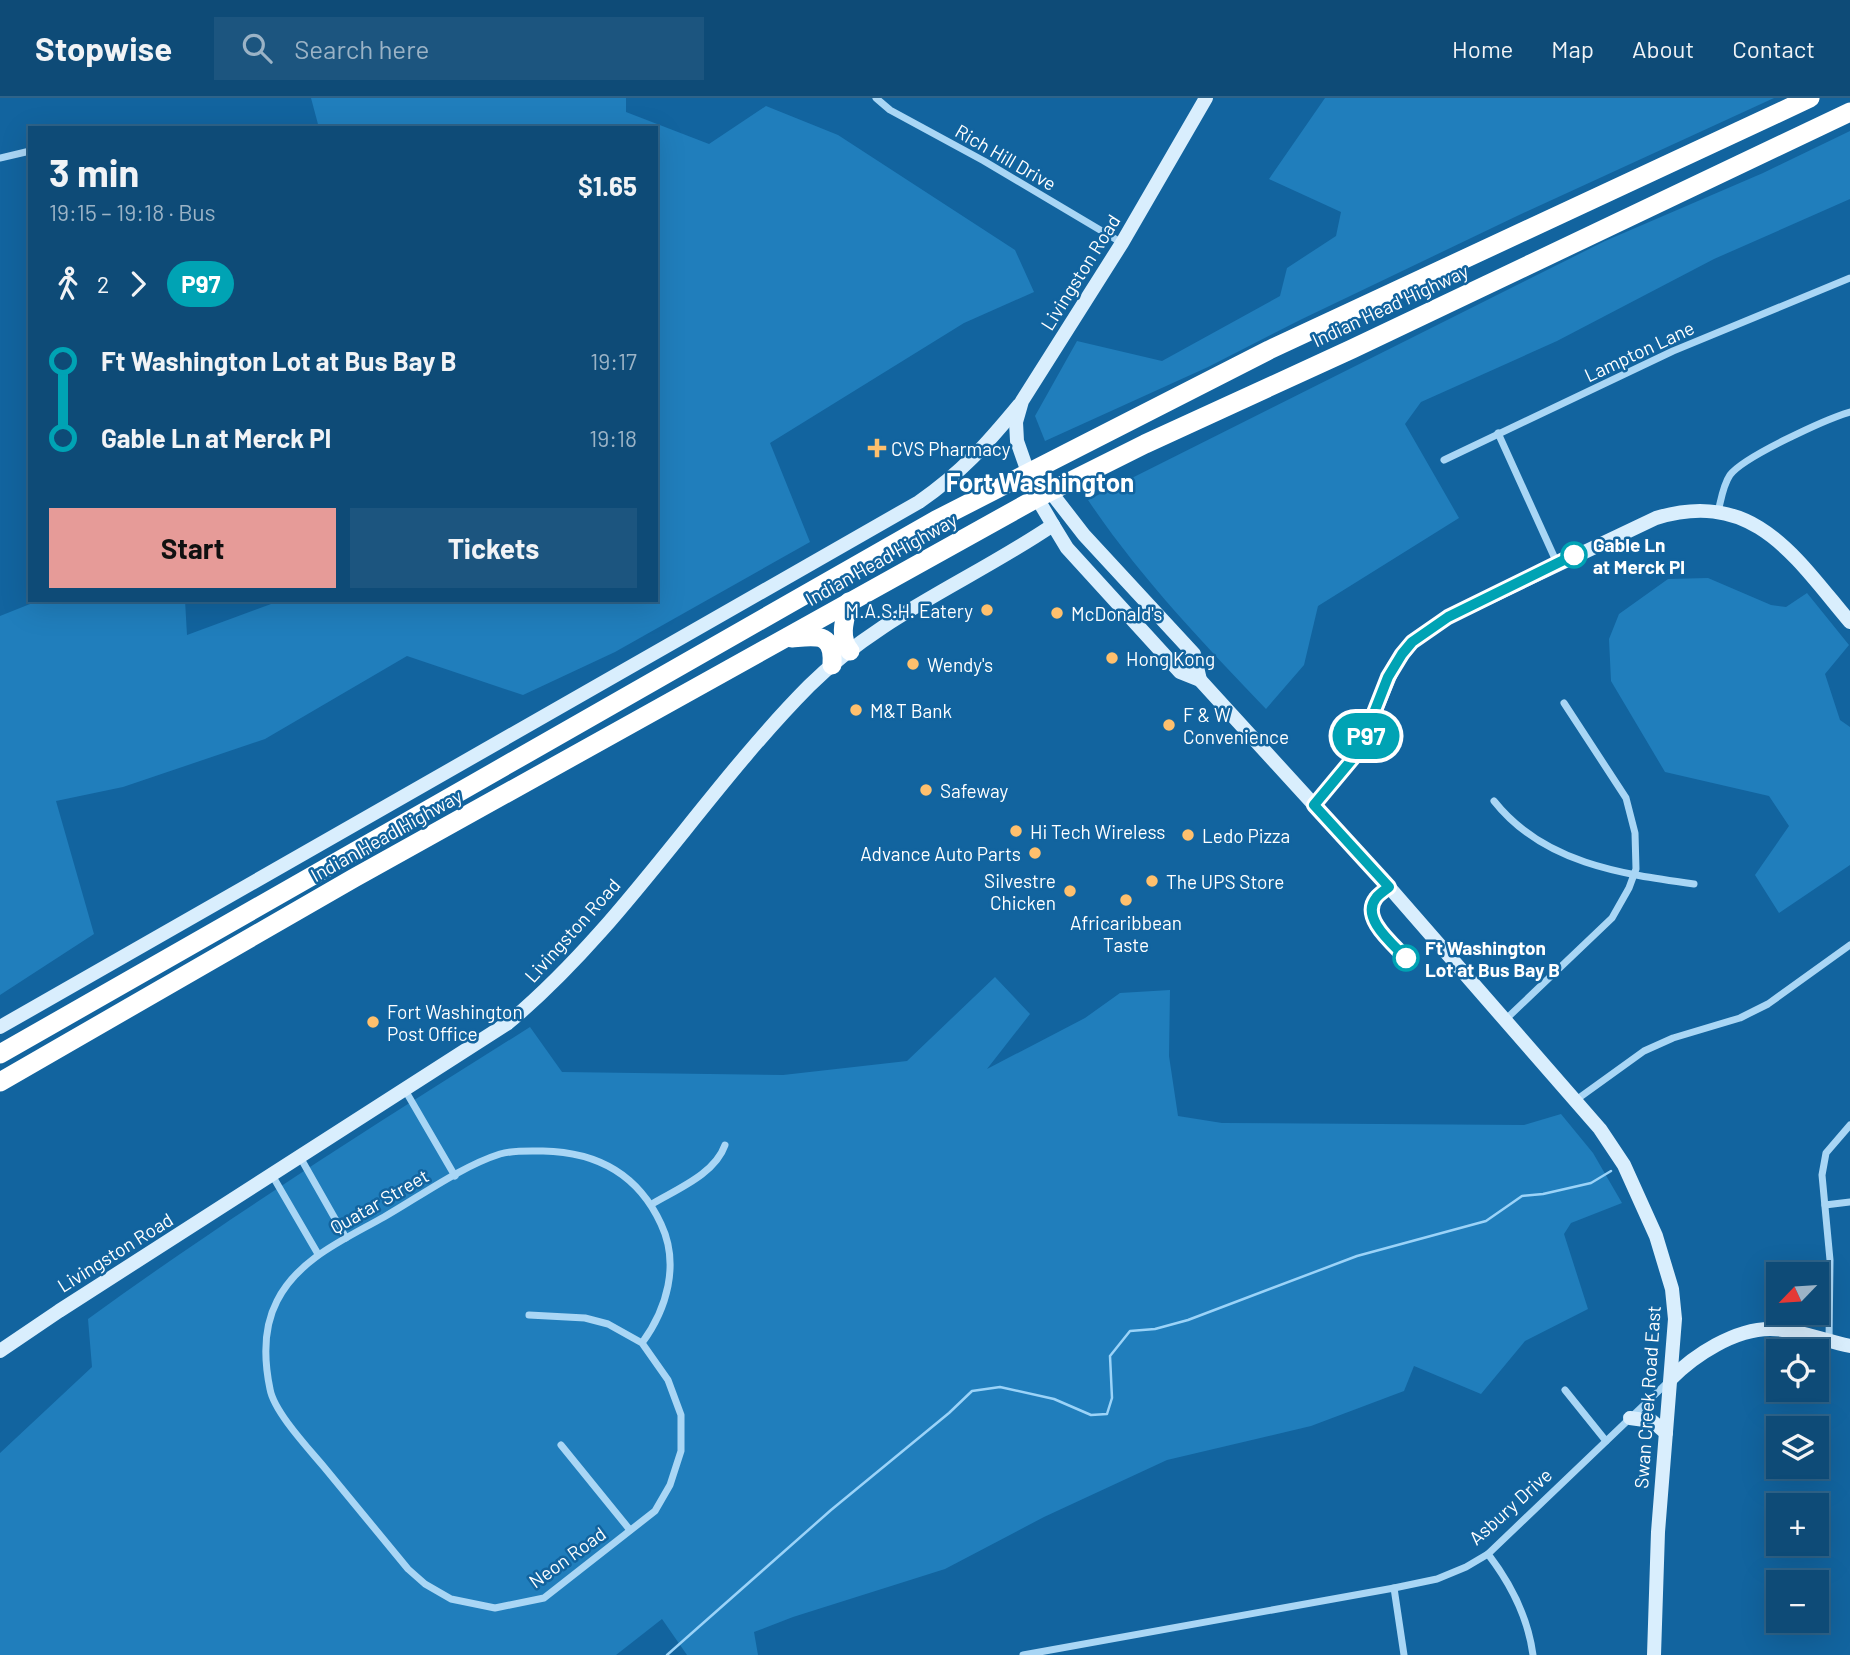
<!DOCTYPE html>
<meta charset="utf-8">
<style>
:root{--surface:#0e4b77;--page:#1c557f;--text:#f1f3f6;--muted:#9bb3c6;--line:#2e6389;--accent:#e69b98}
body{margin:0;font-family:Barlow,sans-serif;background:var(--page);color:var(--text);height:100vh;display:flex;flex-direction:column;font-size:26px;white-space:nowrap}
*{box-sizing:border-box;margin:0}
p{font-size:23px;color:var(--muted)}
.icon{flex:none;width:38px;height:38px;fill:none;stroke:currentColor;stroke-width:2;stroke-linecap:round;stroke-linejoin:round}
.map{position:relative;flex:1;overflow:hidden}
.sheet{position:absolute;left:28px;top:28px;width:630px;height:476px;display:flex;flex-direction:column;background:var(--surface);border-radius:0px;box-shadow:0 7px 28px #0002,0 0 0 2px var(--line)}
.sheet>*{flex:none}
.badge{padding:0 14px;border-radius:23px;font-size:24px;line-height:46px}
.needle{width:46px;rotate:245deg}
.fabs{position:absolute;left:1766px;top:1164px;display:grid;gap:14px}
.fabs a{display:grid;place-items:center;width:63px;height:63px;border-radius:0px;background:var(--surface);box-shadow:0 7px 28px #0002,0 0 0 2px var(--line);font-size:35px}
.map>.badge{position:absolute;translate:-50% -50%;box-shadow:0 0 0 4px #fff}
.legs{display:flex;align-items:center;gap:10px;height:77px;padding:0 21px;font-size:23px}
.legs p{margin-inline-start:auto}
.summary{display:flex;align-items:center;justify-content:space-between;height:119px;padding:0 21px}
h1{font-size:38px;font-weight:700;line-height:52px}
.action{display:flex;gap:14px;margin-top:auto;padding:14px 21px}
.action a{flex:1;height:80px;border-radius:0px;background:var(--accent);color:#111;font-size:28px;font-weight:700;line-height:80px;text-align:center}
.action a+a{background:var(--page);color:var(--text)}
ul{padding:0 21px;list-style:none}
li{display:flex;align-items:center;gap:24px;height:77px;font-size:26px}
li i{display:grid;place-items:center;width:10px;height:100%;margin:0 9px;background:currentColor}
li i::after{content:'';width:18px;height:18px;margin:-9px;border:5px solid;border-radius:50%;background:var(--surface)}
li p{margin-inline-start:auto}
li:first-child i{background:linear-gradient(#0000 50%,currentColor 0)}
li:last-child i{background:linear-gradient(currentColor 50%,#0000 0)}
header{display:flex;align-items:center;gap:42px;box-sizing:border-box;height:98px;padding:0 35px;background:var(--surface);border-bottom:2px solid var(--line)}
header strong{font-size:33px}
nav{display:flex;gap:38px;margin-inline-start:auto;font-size:24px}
.search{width:490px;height:63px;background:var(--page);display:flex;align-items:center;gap:18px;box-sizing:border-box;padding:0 24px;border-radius:0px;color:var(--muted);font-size:26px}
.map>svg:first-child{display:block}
.green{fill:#207ebc}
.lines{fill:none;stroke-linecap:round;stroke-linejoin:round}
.stream{stroke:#9bd3f8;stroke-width:2.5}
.street{stroke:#a9d6f5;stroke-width:7}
.secondary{stroke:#d9eefd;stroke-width:14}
.highway{stroke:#fff;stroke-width:19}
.line-1-casing{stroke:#fff;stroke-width:16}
.line-1{stroke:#00a3b4;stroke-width:10}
.poi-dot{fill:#ffc06d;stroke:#12649f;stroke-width:2.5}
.stop-1-dot{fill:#fff;stroke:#00a3b4;stroke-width:3.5}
.labels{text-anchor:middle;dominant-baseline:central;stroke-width:5;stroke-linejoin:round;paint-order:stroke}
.street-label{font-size:19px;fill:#fff;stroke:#12649f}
.poi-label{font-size:19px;fill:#fff;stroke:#12649f;text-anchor:start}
.stop-label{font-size:19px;font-weight:bold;fill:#fff;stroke:#12649f;text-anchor:start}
.district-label{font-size:26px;font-weight:bold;fill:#fff;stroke:#12649f}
</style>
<header>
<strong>Stopwise</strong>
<div class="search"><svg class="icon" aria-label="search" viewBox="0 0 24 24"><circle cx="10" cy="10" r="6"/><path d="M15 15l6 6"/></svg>Search here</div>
<nav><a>Home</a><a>Map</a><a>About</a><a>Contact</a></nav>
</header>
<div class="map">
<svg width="1850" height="1557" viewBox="0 0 1850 1557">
<rect width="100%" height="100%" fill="#12649f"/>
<g class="green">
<polygon points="311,0 626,0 626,14 709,46 766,8 838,37 1015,152 1034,194 964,225 770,345 810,444 615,554 523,597 407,558 265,641 123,689 56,703 94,836 0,897 0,518 40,502 185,502 187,537 282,502 656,502 656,30 319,30"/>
<polygon points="1325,0 1774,0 1517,118 1300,222 1208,269 1045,343 1035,318 1077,243 1162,263 1280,198 1287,170 1336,138 1341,114 1269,81"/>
<path d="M 1850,33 L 1850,101 L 1714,161 L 1557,243 L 1421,304 L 1405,326 L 1459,420 L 1318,508 L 1304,567 L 1266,611 C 1203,545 1139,478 1088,402 L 1605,143 L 1763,75 Z"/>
<polygon points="1708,480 1771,507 1786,509 1807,495 1849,547 1825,576 1840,622 1850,629 1850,767 1779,815 1755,777 1789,728 1769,698 1665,674 1611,583 1609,541 1619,516 1668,481"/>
<path d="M 995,879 L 1030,916 L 987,971 L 1085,920 L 1120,895 L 1170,892 L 1169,958 L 1178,1018 L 1222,1025 L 1524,1027 L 1561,1016 L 1593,1055 L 1622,1105 L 1571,1125 L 1564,1136 L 1588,1211 L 1525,1243 L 1481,1296 L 1414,1268 L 1404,1293 L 1311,1328 L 1167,1362 L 1044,1419 L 945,1471 L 793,1519 L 754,1534 L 758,1557 L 687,1557 L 662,1521 L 616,1557 L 0,1557 L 0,1355 L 92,1269 L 88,1221 C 231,1117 381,1023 530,929 L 562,974 L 783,977 L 907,963 Z"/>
</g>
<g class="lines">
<polyline class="stream" points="667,1557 831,1412 949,1315 972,1293 1000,1289 1054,1301 1091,1317 1107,1316 1112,1300 1110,1258 1130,1233 1155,1231 1188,1222 1357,1158 1486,1123 1522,1098 1543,1096 1591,1085 1611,1073"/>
<g class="street">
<polyline points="876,0 890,12 984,63 1122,145"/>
<polyline points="0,60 30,53"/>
<polyline points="1498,335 1557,465"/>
<polyline points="1444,362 1673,253 1850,180"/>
<path d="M 1718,414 C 1721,402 1723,387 1730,377 C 1743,359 1826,321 1850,314"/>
<path d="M 1494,703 C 1543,765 1621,776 1694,786"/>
<polyline points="1505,922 1612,820 1629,790 1636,771 1635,735 1626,700 1564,605"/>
<polyline points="405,992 455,1078"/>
<polyline points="1576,1002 1644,953 1673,940 1740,920 1768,906 1850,847"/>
<polyline points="300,1059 346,1140"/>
<polyline points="272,1077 318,1156"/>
<path d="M 652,1106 C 677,1091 715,1076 725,1047"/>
<polyline points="1825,1107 1850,1104"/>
<path d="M 529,1217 L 585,1220 L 608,1226 L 642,1245 L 668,1282 L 681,1317 L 681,1353 L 670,1387 L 655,1413 L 544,1500 L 495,1510 L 451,1501 L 425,1486 L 408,1471 C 380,1437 352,1403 324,1369 C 309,1351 274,1314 270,1291 C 264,1262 263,1230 277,1203 C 298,1161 345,1141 384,1119 C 419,1099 462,1068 500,1056 C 514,1052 529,1053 543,1053 C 597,1054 638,1076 661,1126 C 680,1166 667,1211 642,1245"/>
<polyline points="1829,1243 1830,1162 1822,1077 1826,1055 1850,1027"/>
<polyline points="1565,1292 1606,1343"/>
<polyline points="561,1347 630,1432"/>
<path d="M 1488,1456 C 1511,1486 1528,1519 1533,1557"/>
<polyline points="1394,1490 1404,1557"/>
<polyline points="1023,1557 1394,1490 1437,1481 1466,1469 1488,1456 1668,1284"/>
</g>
<g class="secondary">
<polyline points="1206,0 1122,145 1022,303 1016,324 1017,343 1037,400 1053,427 1067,450 1180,574 1200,582 1389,789 1600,1031 1624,1067 1656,1138 1672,1191 1675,1221 1658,1434 1654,1557"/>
<polyline points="1046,388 1084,437 1194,556 1200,582"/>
<path d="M 1314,707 L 1359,653 L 1394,568 L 1412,544 L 1448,519 L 1656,420 C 1754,390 1795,459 1850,524"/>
<path d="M 0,929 L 919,404 C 962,374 986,347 1019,307"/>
<path d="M 0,1253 L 59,1213 L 508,925 C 624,828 703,695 809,588 C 879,518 972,482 1053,427"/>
<path d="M 1671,1281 C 1694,1257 1735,1231 1770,1231 C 1796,1231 1825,1243 1850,1248"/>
<polyline points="1630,1320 1652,1323 1666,1335"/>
</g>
<g class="highway">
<path d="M 849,504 C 845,520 838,540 850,553"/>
<path d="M 792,540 C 817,538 834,534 832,567"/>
<polyline points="0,956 936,422 1269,252 1810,0"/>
<polyline points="0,984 354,780 1037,400 1145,346 1352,251 1850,14"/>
</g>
</g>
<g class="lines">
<g class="line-1-casing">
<path id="line-1" d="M 1406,860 C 1393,846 1360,820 1376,800 C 1379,796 1385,792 1389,789 L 1314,707 L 1359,653 L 1388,579 L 1402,556 L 1412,544 L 1448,519 L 1574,457"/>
</g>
<use href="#line-1" class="line-1"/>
</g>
<g class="poi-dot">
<path d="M873.5 339.5h7v7h7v7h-7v7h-7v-7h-7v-7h7z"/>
<circle cx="987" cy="512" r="7"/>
<circle cx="1057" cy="515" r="7"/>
<circle cx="1112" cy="560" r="7"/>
<circle cx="913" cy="566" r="7"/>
<circle cx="856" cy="612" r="7"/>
<circle cx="1169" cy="627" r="7"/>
<circle cx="926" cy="692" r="7"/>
<circle cx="1016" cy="733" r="7"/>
<circle cx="1188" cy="737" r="7"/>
<circle cx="1035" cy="755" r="7"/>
<circle cx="1152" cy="783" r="7"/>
<circle cx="1070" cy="793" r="7"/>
<circle cx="1126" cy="802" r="7"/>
<circle cx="373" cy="924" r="7"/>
</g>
<g class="stop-1-dot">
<circle cx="1574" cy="457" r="12"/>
<circle cx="1406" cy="860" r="12"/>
</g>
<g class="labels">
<g class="street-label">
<text transform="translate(1006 59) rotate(30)">Rich Hill Drive</text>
<text transform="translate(1080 174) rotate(-58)">Livingston Road</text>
<text transform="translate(1390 207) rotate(-25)">Indian Head Highway</text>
<text transform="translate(1639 253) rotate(-25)">Lampton Lane</text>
<text transform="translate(881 461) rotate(-29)">Indian Head Highway</text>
<text transform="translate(386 737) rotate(-29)">Indian Head Highway</text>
<text transform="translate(572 832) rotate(-48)">Livingston Road</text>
<text transform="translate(379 1103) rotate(-30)">Quatar Street</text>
<text transform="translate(115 1154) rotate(-32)">Livingston Road</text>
<text transform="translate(1647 1299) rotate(-86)">Swan Creek Road East</text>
<text transform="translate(1510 1408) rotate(-42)">Asbury Drive</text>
<text transform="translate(567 1459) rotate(-36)">Neon Road</text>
</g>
<g class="poi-label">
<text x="891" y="350">CVS Pharmacy</text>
<text x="973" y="512" text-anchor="end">M.A.S.H. Eatery</text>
<text x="1071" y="515">McDonald's</text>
<text x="1126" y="560">Hong Kong</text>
<text x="927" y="566">Wendy's</text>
<text x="870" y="612">M&amp;T Bank</text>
<text x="1183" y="616">F &amp; W<tspan x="1183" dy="22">Convenience</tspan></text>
<text x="940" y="692">Safeway</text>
<text x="1030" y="733">Hi Tech Wireless</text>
<text x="1202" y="737">Ledo Pizza</text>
<text x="1021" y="755" text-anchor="end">Advance Auto Parts</text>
<text x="1056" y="782" text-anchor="end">Silvestre<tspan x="1056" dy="22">Chicken</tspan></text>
<text x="1166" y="783">The UPS Store</text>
<text x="1126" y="824" text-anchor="middle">Africaribbean<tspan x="1126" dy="22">Taste</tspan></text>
<text x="387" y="913">Fort Washington<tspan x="387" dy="22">Post Office</tspan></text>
</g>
<g class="stop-label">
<text x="1593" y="446">Gable Ln<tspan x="1593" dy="22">at Merck Pl</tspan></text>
<text x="1425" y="849">Ft Washington<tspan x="1425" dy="22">Lot at Bus Bay B</tspan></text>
</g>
<g class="district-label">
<text x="1040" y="383">Fort Washington</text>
</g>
</g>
</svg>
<div class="fabs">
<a><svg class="needle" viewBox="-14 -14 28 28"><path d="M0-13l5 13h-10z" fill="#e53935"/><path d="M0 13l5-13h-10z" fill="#9bb3c6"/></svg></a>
<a><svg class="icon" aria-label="locate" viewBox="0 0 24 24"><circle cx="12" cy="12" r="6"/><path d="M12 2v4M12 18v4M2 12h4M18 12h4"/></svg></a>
<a><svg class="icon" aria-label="layers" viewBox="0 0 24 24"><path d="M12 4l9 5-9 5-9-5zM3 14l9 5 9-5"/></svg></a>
<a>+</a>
<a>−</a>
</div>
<b class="badge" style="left:1366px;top:638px;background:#00a3b4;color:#fff">P97</b>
<section class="sheet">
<div class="summary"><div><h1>3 min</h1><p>19:15 – 19:18 · Bus</p></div><b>$1.65</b></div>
<div class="legs"><svg class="icon" aria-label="walk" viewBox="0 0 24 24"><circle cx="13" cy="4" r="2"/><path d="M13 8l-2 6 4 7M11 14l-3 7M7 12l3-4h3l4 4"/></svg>2<svg class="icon" aria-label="forward" viewBox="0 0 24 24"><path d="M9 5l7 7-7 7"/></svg><b class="badge" style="background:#00a3b4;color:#fff">P97</b></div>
<ul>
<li><i style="color:#00a3b4"></i><b>Ft Washington Lot at Bus Bay B</b><p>19:17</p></li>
<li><i style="color:#00a3b4"></i><b>Gable Ln at Merck Pl</b><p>19:18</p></li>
</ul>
<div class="action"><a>Start</a><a>Tickets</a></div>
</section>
</div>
